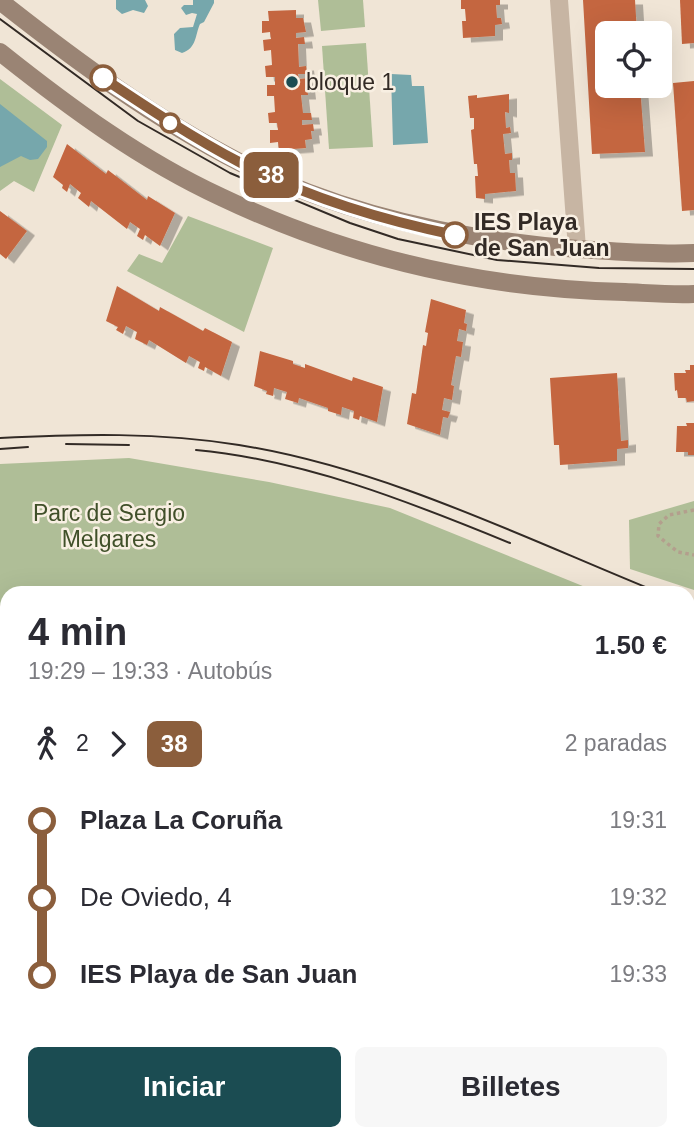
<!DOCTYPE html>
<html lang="es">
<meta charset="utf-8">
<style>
:root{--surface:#fff;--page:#f7f7f7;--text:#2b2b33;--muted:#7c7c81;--accent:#1b4c52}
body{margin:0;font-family:Helvetica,sans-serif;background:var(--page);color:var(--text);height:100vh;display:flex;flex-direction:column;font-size:26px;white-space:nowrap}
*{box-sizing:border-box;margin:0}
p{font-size:23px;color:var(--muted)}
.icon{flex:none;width:38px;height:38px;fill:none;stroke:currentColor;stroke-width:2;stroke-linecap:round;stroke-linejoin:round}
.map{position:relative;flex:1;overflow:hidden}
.details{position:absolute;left:0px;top:586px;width:695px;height:555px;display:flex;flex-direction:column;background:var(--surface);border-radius:21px 21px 0 0;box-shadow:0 7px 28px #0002}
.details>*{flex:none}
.badge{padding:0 14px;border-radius:10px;font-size:24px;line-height:46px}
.fabs{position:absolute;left:595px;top:21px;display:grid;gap:14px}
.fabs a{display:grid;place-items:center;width:77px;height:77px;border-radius:10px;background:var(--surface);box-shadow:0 7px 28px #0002;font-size:35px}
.map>.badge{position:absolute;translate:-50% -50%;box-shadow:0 0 0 4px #fff}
.legs{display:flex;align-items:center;gap:10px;height:77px;padding:0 28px;font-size:23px}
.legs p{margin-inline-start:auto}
.head{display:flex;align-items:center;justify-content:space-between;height:119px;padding:0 28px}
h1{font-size:38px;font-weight:700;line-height:52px}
.button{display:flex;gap:14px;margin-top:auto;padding:14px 28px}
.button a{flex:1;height:80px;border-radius:10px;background:var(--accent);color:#fff;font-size:28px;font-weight:700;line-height:80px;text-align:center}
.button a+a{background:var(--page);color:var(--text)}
ul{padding:0 28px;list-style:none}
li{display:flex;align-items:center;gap:24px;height:77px;font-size:26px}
li i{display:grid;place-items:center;width:10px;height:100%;margin:0 9px;background:currentColor}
li i::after{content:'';width:18px;height:18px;margin:-9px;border:5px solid;border-radius:50%;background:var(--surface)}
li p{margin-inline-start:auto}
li:first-child i{background:linear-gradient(#0000 50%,currentColor 0)}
li:last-child i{background:linear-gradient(currentColor 50%,#0000 0)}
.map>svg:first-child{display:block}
.green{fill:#afbe97}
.water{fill:#76a7ac}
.building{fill:#c46640;filter:url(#shadow)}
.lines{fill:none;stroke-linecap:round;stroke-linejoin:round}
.path{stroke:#b39f8d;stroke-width:3.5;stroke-dasharray:3.5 3.5;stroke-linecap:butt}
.street{stroke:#c7b5a3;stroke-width:18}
.secondary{stroke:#9a8474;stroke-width:18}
.tram{stroke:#322a25;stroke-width:2}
.path-bridge{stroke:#b39f8d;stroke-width:3.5;stroke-dasharray:3.5 3.5;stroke-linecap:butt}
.line-1-casing{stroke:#fff;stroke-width:16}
.line-1{stroke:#8b5e3c;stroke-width:10}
.stop-1-dot{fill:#fff;stroke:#8b5e3c;stroke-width:3.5}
.poi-dot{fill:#1b4c52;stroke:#f8efe2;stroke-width:2.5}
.labels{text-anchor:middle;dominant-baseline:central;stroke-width:5;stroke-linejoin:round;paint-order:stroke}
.poi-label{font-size:23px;fill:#322a25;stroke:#f8efe2;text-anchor:start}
.stop-label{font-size:23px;font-weight:bold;fill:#322a25;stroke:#f8efe2;text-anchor:start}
.park-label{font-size:23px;fill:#405029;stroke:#f8efe2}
</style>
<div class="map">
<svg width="694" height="1140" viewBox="0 0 694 1140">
<defs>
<filter id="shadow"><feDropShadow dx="8" dy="4.5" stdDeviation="0" flood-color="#0004"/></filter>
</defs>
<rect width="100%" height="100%" fill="#f0e5d6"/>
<g class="green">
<polygon points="318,0 363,0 365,27 321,31"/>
<polygon points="366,43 373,147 329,149 322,46"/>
<polygon points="0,79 62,125 34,192 14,181 0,191"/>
<polygon points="188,216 273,248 244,332 127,271 139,254 162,263"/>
<polygon points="129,458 269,482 390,508 600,593 7,593 7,765 0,758 0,464"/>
<polygon points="694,501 694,590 630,569 629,520"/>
<polygon points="688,629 694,631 694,1140 305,1140 299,1134 688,1134"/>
</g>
<g class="water">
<polygon points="116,0 145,0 148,6 144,13 133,10 122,14 116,9"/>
<path d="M 193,0 L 214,0 L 214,3 L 204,22 L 200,24 C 195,35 197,48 182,53 L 175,50 L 174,34 L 180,28 L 193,27 L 197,14 L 192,13 L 186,15 L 181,8 L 184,5 L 193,5 Z"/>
<polygon points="391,74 411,75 412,86 424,86 428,143 393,145"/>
<polygon points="0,104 47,141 47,147 38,159 30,160 21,156 0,167"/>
<polygon points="513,1134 624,1134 628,1140 518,1140"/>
</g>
<g class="building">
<polygon points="461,0 500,0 500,5 496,5 497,18 501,18 502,24 495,25 495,36 463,38 462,21 466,21 465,9 461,9"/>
<polygon points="583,0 635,0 637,33 607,33 607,86 640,86 645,152 592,154"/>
<polygon points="680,0 694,0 694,43 682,44"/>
<polygon points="296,10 296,18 303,18 306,32 296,33 296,38 304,37 305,44 298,44 299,67 306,66 307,74 298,74 299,79 310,78 310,85 307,86 308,95 301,95 303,113 311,113 312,120 302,120 302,125 313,124 314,131 311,131 312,139 305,140 306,148 279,150 278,142 270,143 270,130 278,130 277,123 269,123 268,113 275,112 274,96 267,96 267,85 275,85 275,77 266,77 265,66 272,65 271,50 264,51 263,40 271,39 270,32 262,33 262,21 269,21 268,11"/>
<polygon points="694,81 694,210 682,211 673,83"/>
<polygon points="509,94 509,113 505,112 506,128 510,127 511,133 503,134 505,154 512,153 512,160 509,160 510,173 515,173 516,191 485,194 485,199 476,198 475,176 478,176 477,164 474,164 471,130 474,129 474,118 470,118 468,96 477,95 477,98"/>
<polygon points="67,144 106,174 108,170 147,200 148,196 175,213 160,246 145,235 143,240 137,236 140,229 130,222 127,229 91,201 89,207 78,198 81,193 70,184 67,192 62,188 63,185 53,177"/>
<polygon points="0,211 27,231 6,259 0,254"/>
<polygon points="117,286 159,311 160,307 203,331 205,328 232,342 221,376 205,367 204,371 198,368 200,362 189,356 186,363 149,340 147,345 135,339 137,332 126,326 123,334 116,330 118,327 106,321"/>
<polygon points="431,299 466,310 464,323 467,324 466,331 459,329 457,341 463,342 461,357 456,356 451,385 454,386 452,400 444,398 442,410 450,412 448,418 443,417 440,435 407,424 412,393 416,394 423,345 426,346 428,333 425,332"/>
<polygon points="260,351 293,361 293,364 305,368 305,364 352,381 353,377 383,387 377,422 360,416 359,420 353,418 354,411 342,407 341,415 328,411 328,408 299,398 298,403 285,399 287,392 274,388 273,396 266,394 267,391 254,386"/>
<polygon points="690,365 694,365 694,401 687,402 686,398 678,398 677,390 675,391 674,373 686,373 685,370 690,370"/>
<polygon points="617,373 621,441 628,440 628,448 617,449 617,461 560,465 559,445 554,445 550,378"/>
<polygon points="686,423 694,423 694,455 688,455 688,452 676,452 677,426 687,426"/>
<polygon points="0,923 7,934 7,939 3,941 7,953 7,1028 0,1013"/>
</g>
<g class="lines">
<g class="path">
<polyline points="694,510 669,515 659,524 658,536 678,552 694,555"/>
<polyline points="0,606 7,609"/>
<polyline points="688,691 694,695"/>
<polyline points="688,725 694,728"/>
<polyline points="688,908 694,922"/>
<polyline points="688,981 694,976"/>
<polyline points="0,1086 7,1079"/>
<polyline points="438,1134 442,1140"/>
</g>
<g class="street">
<polyline points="559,0 577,249"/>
<polyline points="0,1118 7,1111"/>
<polyline points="273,1134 278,1140"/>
</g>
<g class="secondary">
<path d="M 0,1 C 76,61 155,119 241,163 C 346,216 462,240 578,249 C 616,251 655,255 694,253"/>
<path d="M 0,52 C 69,107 141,160 221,197 C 349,258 484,289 625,292 C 648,293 671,295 694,294"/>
</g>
<g class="tram">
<polyline points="0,19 138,121 230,173 350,223 398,239 497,260 599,268 694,269"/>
<path d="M 0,438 C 80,434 159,432 239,445 C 384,468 524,538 660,593"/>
<polyline points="66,444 129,445"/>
<polyline points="0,449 28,447"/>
<path d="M 196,450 C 304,460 410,502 510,543"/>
<polyline points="688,615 694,618"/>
</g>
<polyline class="path-bridge" points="688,622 694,608"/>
</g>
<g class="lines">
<g class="line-1-casing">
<path id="line-1" d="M 103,78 C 148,108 193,138 241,163 C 307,197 382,220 455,235"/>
</g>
<use href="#line-1" class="line-1"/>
</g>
<g class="stop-1-dot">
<circle cx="103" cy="78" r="12"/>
<circle cx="170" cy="123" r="9"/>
<circle cx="455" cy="235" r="12"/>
</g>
<circle class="poi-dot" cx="292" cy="82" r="7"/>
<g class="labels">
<g class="poi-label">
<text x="306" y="82">bloque 1</text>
</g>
<g class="stop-label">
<text x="474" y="222">IES Playa<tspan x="474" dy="26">de San Juan</tspan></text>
</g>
<g class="park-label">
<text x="109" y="513">Parc de Sergio<tspan x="109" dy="26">Melgares</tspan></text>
</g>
</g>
</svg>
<div class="fabs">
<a><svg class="icon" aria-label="locate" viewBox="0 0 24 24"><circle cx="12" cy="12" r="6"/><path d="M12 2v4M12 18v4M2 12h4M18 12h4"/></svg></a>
</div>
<b class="badge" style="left:271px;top:175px;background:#8b5e3c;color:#fff">38</b>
<section class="details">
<div class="head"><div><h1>4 min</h1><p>19:29 – 19:33 · Autobús</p></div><b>1.50 €</b></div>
<div class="legs"><svg class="icon" aria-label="walk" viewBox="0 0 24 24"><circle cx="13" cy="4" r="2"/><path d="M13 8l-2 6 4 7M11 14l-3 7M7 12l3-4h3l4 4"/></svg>2<svg class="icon" aria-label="forward" viewBox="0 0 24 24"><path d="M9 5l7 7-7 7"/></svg><b class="badge" style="background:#8b5e3c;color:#fff">38</b><p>2 paradas</p></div>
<ul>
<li><i style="color:#8b5e3c"></i><b>Plaza La Coruña</b><p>19:31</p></li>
<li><i style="color:#8b5e3c"></i><span>De Oviedo, 4</span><p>19:32</p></li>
<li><i style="color:#8b5e3c"></i><b>IES Playa de San Juan</b><p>19:33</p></li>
</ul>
<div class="button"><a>Iniciar</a><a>Billetes</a></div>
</section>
</div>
